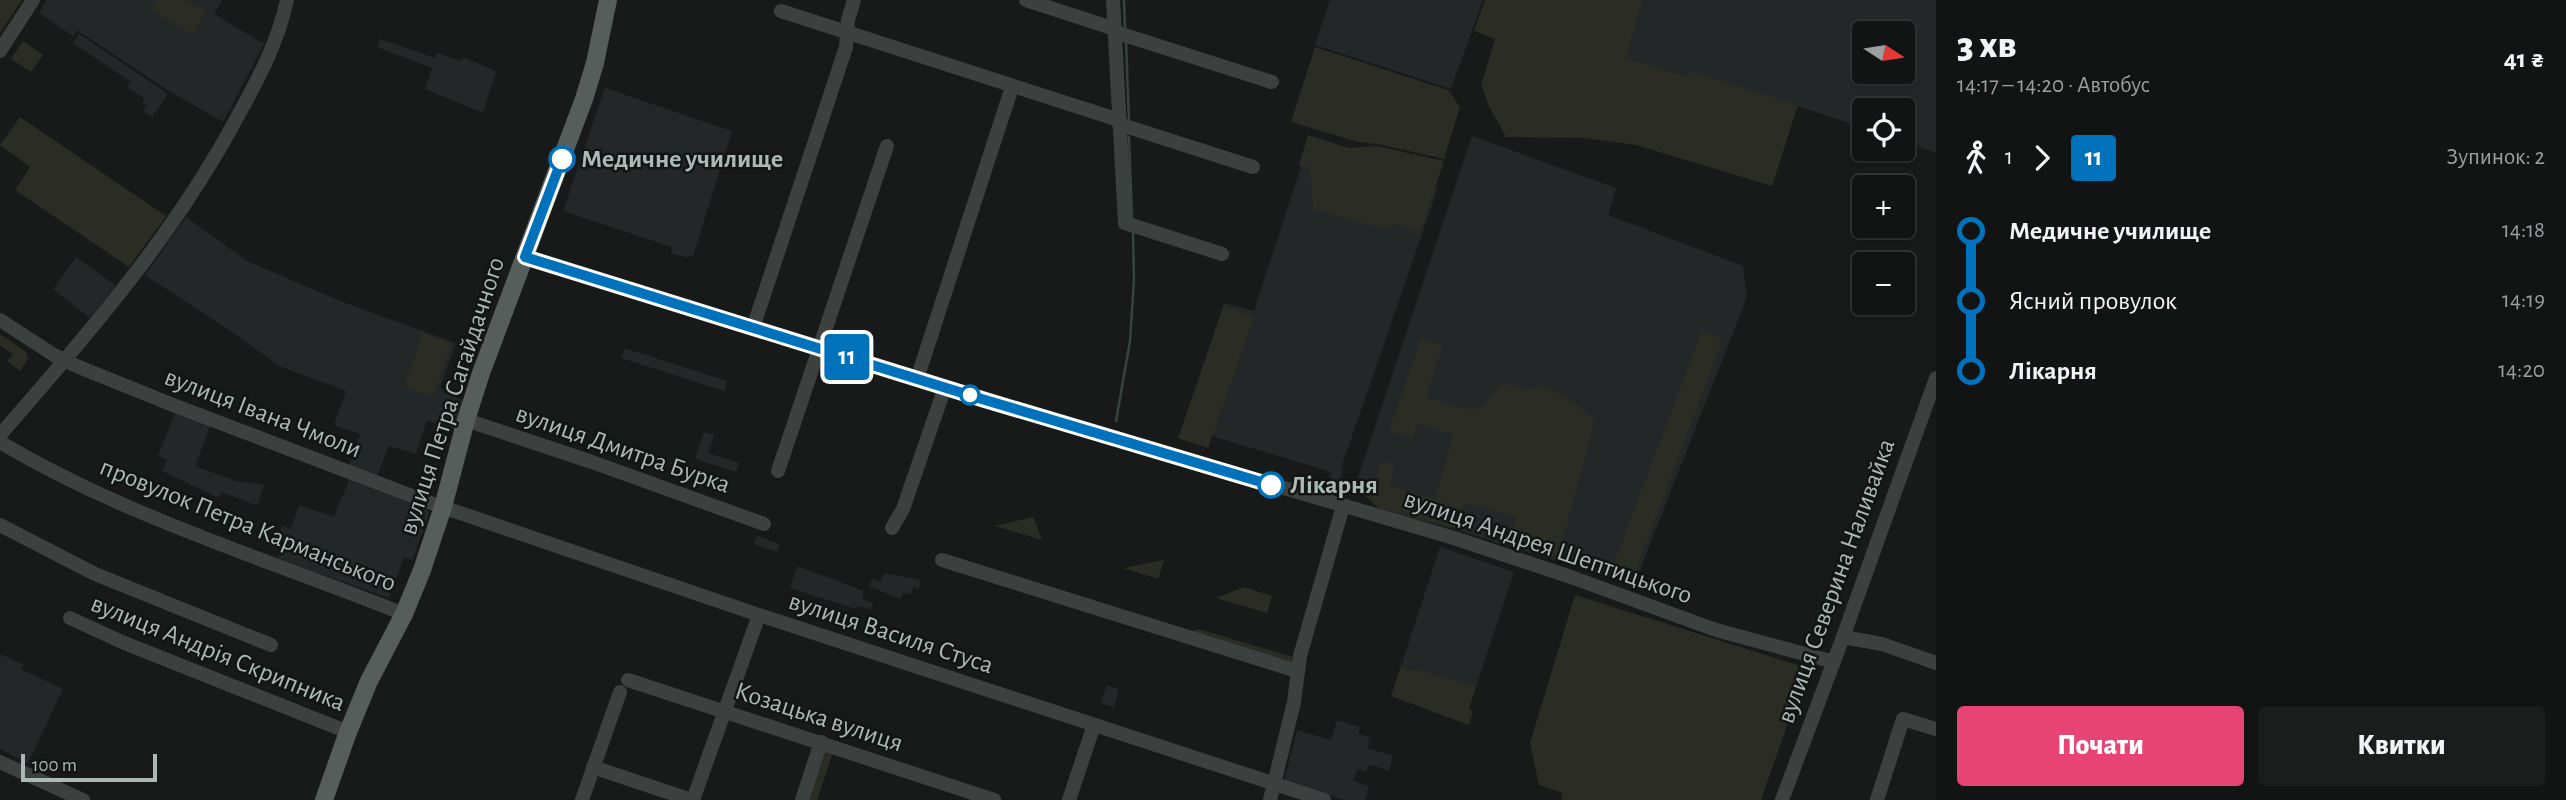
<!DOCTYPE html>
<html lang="uk">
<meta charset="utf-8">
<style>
:root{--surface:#121414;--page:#1b1d1d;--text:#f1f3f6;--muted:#9c9ea0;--line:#313334;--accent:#e74475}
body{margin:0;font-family:"Alegreya Sans",sans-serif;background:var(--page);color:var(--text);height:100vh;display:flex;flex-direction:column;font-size:26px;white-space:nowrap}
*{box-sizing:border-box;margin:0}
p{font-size:23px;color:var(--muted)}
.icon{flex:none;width:38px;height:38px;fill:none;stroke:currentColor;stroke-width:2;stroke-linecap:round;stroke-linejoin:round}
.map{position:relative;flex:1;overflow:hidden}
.sheet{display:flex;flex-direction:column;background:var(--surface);width:630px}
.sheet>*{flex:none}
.badge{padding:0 14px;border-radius:5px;font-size:24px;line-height:46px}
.needle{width:46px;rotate:102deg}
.fabs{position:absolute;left:1852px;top:21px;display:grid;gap:14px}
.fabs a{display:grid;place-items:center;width:63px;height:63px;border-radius:7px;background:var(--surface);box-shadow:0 2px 5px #0004,0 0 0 2px var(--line);font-size:35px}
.scale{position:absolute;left:21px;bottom:18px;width:136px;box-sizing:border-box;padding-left:7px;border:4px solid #abb9b5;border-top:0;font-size:19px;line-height:24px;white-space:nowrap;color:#abb9b5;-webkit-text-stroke:5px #131515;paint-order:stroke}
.map>.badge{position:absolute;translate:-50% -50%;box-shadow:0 0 0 4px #fff}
.legs{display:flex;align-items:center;gap:10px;height:77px;padding:0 21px;font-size:23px}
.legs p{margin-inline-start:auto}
.headline{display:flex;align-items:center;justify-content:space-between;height:119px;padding:0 21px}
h1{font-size:38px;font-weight:800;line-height:52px}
.cta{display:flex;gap:14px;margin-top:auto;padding:14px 21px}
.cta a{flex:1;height:80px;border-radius:7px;background:var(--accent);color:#fff;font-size:28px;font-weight:800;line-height:80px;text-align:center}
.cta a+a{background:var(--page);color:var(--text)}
ul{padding:0 21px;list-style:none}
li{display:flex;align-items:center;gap:24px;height:70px;font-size:26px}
li i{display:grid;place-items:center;width:10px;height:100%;margin:0 9px;background:currentColor}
li i::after{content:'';width:18px;height:18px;margin:-9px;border:5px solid;border-radius:50%;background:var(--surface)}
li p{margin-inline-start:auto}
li:first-child i{background:linear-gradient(#0000 50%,currentColor 0)}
li:last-child i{background:linear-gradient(currentColor 50%,#0000 0)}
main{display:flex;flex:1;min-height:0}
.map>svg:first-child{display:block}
.built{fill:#242727;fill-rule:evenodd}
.green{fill:#2b2d24}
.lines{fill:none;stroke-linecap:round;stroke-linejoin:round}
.stream{stroke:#34453c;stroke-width:2.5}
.minor{stroke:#3c4140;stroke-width:14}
.major{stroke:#565e5c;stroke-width:18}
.line-1-casing{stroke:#fff;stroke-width:16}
.line-1{stroke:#0072bc;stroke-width:10}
.stop-1-dot{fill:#fff;stroke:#0072bc;stroke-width:3.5}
.labels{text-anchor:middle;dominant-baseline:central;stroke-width:5;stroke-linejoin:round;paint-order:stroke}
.stop-label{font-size:26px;font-weight:bold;fill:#abb9b5;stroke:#131515;text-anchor:start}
.street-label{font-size:26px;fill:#abb9b5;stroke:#131515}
</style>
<main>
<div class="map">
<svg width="1936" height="800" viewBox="0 0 1936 800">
<rect width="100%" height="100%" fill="#181a1a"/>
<g class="built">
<polygon points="47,0 222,0 214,14 264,44 223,122 172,93 77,30 73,36 39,13"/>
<polygon points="1330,0 1483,0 1451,89 1315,45"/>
<path d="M 1643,0 L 1936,0 L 1936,153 L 1902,141 L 1902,110 L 1864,110 L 1864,128 L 1691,71 L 1689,77 L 1626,58 ZM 1864,33 L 1902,33 L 1902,72 L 1864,72 Z"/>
<polygon points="79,34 168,94 152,117 143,111 147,106 143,103 145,99 127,87 131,82 73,43"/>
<polygon points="380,39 435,58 437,53 461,61 463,57 496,71 483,113 425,89 432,68 377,47"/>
<polygon points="605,88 732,131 693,256 690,255 689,258 671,253 672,247 563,211"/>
<polygon points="1472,136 1616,188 1608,215 1743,266 1747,297 1634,585 1454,529 1381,511 1355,486"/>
<polygon points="1307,148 1438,188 1341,468 1343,469 1340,481 1330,478 1331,472 1182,427 1224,303 1254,311"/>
<polygon points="186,217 247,261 340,301 456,343 440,388 445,393 463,400 454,429 427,420 416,454 389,446 377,477 349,467 360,434 334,425 346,391 279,366 238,336 145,275"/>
<polygon points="76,257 116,286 90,318 53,289"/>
<polygon points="624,348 727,381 724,391 621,358"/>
<polygon points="175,413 210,426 195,466 236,481 264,485 257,506 222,492 219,498 162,471 167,460 158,456"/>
<polygon points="704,432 714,435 708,453 739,463 736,472 695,459"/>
<polygon points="349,480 426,508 429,514 412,560 404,557 389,598 278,559 285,538 278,536 282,526 291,529 299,505 334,517"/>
<polygon points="757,536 780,544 777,552 754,544"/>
<polygon points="1440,547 1514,572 1476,687 1418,669 1417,671 1401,666"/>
<polygon points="797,566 864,591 862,599 873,603 871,610 858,606 856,609 790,588"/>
<polygon points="884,573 920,580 919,588 913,587 911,595 903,592 900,599 869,586 872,579 881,582"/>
<polygon points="0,654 23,664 21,669 63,689 28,763 0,749"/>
<polygon points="1107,685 1119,689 1114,707 1101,703"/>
<polygon points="1337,720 1360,727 1359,734 1370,737 1367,748 1393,756 1389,771 1369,764 1366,772 1357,769 1353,781 1369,786 1365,800 1345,800 1284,782 1297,730 1331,740"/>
</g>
<g class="green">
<polygon points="0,0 22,0 0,33"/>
<polygon points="156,0 186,0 206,12 192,35 151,9"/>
<polygon points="1485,0 1643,0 1626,58 1688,77 1691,71 1798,105 1772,186 1636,145 1585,138 1506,137 1489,106 1481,85 1495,39 1474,31"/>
<polygon points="23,41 43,55 31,72 11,59"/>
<polygon points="1315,47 1448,90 1460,107 1444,159 1378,144 1358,142 1291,122"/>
<polygon points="20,117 166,216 129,267 15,190 30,167 0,145"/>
<path d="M 1308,135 L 1349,148 L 1376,146 L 1444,161 L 1420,232 L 1395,224 L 1386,230 L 1326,212 L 1314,211 C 1311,196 1313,183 1309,168 L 1299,165 Z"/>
<polygon points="1224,306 1254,317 1208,448 1178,438"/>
<polygon points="1702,330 1722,340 1633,578 1612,569"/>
<polygon points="423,333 452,344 433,397 404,386"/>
<polygon points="0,334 26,352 28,359 20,371 7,361 13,354 0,345"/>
<polygon points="1421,338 1443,345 1426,397 1466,409 1479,409 1501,384 1530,388 1546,386 1578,405 1595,421 1558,557 1509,543 1516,517 1464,503 1457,528 1379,508 1363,491 1373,489 1380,463 1388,462 1394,464 1390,486 1435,499 1453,435 1418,423 1412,439 1389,431"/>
<polygon points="1033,517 1042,540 995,526"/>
<polygon points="1164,560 1158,579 1123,568"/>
<polygon points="1244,587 1272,596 1267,613 1216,598"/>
<polygon points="1575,595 1807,668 1761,800 1561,800 1563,793 1539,785 1530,743"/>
<polygon points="1198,629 1293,657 1291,665 1189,634"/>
<polygon points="1401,666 1416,671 1418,669 1476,687 1469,709 1473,711 1469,725 1391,696"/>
<polygon points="826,750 833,752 817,800 809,800"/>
</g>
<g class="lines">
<g class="stream">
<polyline points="1124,0 1125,29"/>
<polyline points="1126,41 1129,122"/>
<polyline points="1129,137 1132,218"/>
<polyline points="1116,421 1130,341 1134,280 1133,233"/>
</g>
<g class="minor">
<polyline points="1026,0 1115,29"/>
<polyline points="1113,0 1125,223 1222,254"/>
<polyline points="781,11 1119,120"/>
<polyline points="1115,32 1272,82"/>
<polyline points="0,51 33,0"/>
<polyline points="1119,124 1253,167"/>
<polyline points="525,257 985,400 1454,538 1571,577 1716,630 1834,662"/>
<polyline points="0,320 54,355 74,365 173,405 428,502 759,615 1324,800"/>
<polyline points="753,328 846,47 848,20 854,0"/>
<polyline points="917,379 1012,87"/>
<polyline points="466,420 592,462 764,524"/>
<path d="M 0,435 C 90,332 176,233 240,112 C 260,76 278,41 287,0"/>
<path d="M 0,442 C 126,517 269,560 404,614"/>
<polyline points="778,471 887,146"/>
<polyline points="0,525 95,574 271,645"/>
<polyline points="892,528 903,509 945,387"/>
<polyline points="942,560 1297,671"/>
<polyline points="70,618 122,642 348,732"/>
<polyline points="1843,637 1882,644 1936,663"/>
<polyline points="628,680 994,800"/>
<polyline points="0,762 83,800"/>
<polyline points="593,767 691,800"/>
<polyline points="582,800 620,692"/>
<polyline points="693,800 759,615"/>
<polyline points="802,800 821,742"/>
<polyline points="1069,800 1094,725"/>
<polyline points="1270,800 1294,702 1300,656 1343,506"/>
<polyline points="1782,800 1843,637 1936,378"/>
<polyline points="1877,800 1903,719 1936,729"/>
</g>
<polyline class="major" points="324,800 348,732 369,681 404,614 422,570 443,507 466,420 481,373 584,99 595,63 608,0"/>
</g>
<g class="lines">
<g class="line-1-casing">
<polyline id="line-1" points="562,159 525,257 985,400 1271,485"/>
</g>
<use href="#line-1" class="line-1"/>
</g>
<g class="stop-1-dot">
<circle cx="562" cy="159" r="12"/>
<circle cx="970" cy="395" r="9"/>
<circle cx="1271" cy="485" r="12"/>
</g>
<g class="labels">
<g class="stop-label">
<text x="581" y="159">Медичне училище</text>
<text x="1290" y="485">Лікарня</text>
</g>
<g class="street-label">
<text transform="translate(452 396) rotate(-72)">вулиця Петра Сагайдачного</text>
<text transform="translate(263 413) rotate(21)">вулиця Івана Чмоли</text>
<text transform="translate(623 449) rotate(19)">вулиця Дмитра Бурка</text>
<text transform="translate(248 525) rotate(22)">провулок Петра Карманського</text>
<text transform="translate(1548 547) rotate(19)">вулиця Андрея Шептицького</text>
<text transform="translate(1836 581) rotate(-70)">вулиця Северина Наливайка</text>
<text transform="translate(891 633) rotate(18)">вулиця Василя Стуса</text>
<text transform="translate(218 653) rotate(22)">вулиця Андрія Скрипника</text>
<text transform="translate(819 717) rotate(18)">Козацька вулиця</text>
</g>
</g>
</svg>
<div class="fabs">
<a><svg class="needle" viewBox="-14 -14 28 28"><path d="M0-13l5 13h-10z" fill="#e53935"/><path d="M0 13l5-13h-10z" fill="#9c9ea0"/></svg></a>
<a><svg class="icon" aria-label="locate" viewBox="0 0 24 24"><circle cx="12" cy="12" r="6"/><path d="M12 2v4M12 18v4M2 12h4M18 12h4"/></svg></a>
<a>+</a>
<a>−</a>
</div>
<div class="scale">100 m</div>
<b class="badge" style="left:847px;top:357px;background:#0072bc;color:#fff">11</b>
</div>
<section class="sheet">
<div class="headline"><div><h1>3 хв</h1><p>14:17 – 14:20 · Автобус</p></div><b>41 ₴</b></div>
<div class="legs"><svg class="icon" aria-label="walk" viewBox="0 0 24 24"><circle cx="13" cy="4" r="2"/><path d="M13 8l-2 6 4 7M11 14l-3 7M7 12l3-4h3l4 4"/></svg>1<svg class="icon" aria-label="forward" viewBox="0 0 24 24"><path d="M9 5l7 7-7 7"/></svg><b class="badge" style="background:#0072bc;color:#fff">11</b><p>Зупинок: 2</p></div>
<ul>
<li><i style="color:#0072bc"></i><b>Медичне училище</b><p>14:18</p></li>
<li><i style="color:#0072bc"></i><span>Ясний провулок</span><p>14:19</p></li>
<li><i style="color:#0072bc"></i><b>Лікарня</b><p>14:20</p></li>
</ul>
<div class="cta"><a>Почати</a><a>Квитки</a></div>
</section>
</main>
